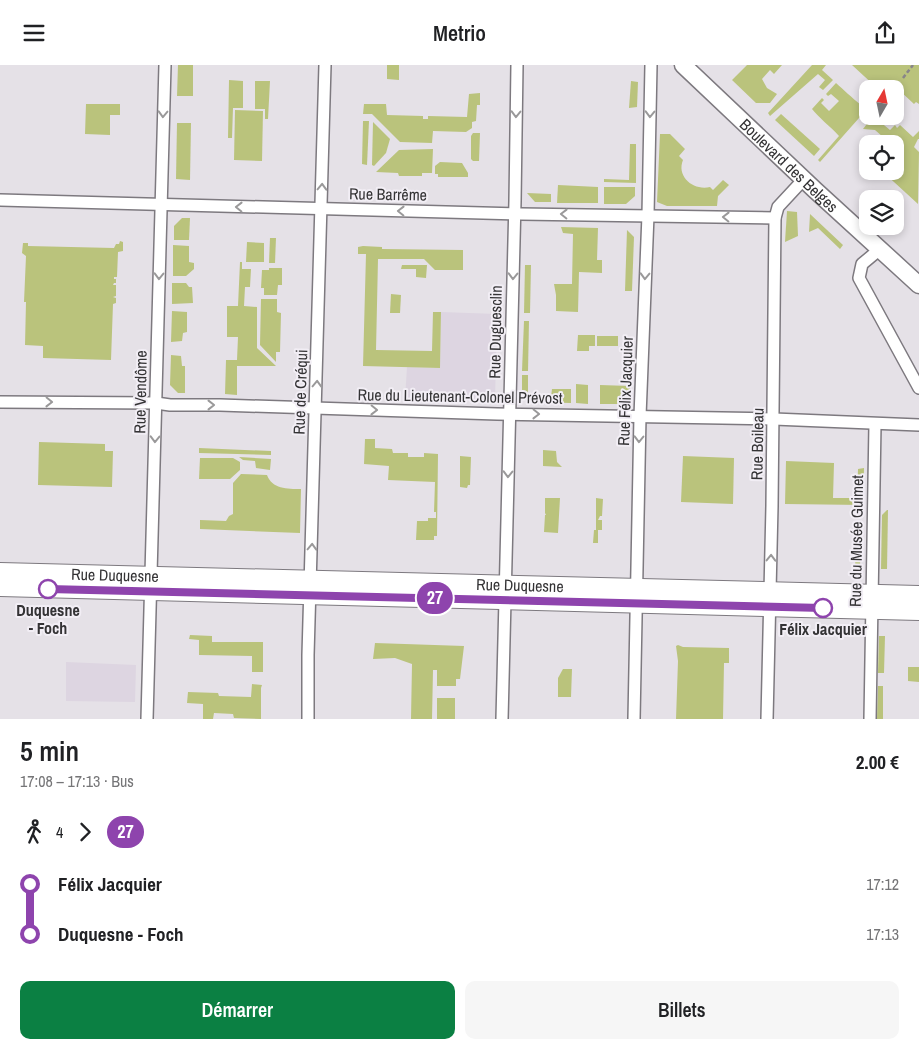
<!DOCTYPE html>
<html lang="fr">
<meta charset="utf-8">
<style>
:root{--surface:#fff;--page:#f6f6f6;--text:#202124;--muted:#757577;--accent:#0b8043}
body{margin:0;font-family:"Archivo Narrow",sans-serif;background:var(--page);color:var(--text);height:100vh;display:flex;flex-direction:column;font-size:19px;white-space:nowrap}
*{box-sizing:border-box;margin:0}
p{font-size:16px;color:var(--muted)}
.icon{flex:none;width:28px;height:28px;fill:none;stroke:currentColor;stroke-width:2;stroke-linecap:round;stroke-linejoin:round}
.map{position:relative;height:654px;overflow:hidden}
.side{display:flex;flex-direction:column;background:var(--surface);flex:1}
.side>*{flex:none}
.badge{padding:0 10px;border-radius:16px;font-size:18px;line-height:32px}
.needle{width:32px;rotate:9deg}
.buttons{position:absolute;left:859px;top:15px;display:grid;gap:10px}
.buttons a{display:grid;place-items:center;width:45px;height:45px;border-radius:10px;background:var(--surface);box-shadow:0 2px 8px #0003;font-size:25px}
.map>.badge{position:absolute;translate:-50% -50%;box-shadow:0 0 0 2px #fff}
.legs{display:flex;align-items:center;gap:8px;height:55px;padding:0 20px;font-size:16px}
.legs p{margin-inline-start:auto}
.head{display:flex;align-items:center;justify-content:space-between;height:85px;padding:0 20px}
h1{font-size:28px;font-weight:600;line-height:38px}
.button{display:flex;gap:10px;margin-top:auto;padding:10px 20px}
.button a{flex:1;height:58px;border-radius:10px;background:var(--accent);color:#fff;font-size:20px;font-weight:600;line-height:58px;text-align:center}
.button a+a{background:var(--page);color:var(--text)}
ul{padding:0 20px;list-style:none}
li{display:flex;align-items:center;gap:18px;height:50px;font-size:19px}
li i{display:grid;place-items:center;width:8px;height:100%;margin:0 6px;background:currentColor}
li i::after{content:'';width:12px;height:12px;margin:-6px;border:4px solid;border-radius:50%;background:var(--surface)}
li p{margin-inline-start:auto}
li:first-child i{background:linear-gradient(#0000 50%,currentColor 0)}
li:last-child i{background:linear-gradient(currentColor 50%,#0000 0)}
header{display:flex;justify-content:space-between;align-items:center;height:65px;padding:0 20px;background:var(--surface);font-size:22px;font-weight:600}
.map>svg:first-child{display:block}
.built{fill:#ddd5e1}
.green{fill:#bac37c}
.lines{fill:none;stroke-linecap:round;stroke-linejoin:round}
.minor-casing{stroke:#7d797f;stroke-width:14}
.secondary-casing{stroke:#7d797f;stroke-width:19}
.primary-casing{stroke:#7d797f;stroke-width:20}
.path{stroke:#888589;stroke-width:2.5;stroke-dasharray:4 2.5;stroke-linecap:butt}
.minor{stroke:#fff;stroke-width:11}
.secondary{stroke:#fff;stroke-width:16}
.primary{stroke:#fff;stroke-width:18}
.oneway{stroke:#9a999a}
.line-1-casing{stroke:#fff;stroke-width:11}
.line-1{stroke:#8e44ad;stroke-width:8}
.stop-1-dot{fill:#fff;stroke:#8e44ad;stroke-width:2.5}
.labels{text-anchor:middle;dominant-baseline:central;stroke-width:4;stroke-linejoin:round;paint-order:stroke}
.street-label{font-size:16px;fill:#343335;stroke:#f2eef5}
.stop-label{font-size:16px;font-weight:bold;fill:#343335;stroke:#f2eef5}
</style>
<header><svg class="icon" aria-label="menu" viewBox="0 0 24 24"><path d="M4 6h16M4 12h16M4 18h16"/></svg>Metrio<svg class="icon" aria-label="share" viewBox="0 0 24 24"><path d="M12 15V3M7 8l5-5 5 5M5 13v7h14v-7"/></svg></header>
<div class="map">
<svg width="919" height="654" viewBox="0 0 919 654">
<rect width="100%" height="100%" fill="#e5e1e7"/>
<g class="built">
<polygon points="441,247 497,249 495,336 405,334 407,302 440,303"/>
<polygon points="66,597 136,600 135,637 66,636"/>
</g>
<g class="green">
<polygon points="178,0 193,0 193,31 177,31"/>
<polygon points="387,0 399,0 399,15 387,14"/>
<polygon points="747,0 782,0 774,9 770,5 762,14 767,23 777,29 770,38 756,38 732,15"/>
<polygon points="812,0 826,0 822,5 833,15 823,25 819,22 825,15 818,9 770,51 768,48"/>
<path d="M 852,0 L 919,0 L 919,39 L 916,37 L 914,39 L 899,25 L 895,28 L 895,24 L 884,24 L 887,21 L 901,17 C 892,14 884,17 877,23 Z"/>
<polygon points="229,15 243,16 243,43 233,43 232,73 228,73"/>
<polygon points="255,16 270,16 268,54 265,54 265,44 255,44"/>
<polygon points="631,16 638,17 637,42 629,43"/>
<path d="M 836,18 C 844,25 851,32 861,40 L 867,33 L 867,44 L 820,97 L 818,95 L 839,71 C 830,61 819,53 812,44 L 822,33 L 824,35 L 821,38 L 829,46 L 839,36 L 831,29 L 828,31 L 826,29 Z"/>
<polygon points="480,28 480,40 477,40 476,56 472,57 472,63 466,67 433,66 432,78 400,77 372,49 363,49 364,39 386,39 387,50 423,51 423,54 428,54 428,51 467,52 469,29"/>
<polygon points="86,39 120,39 120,50 110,50 110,70 85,69"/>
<polygon points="235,45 263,46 262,96 234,95"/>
<polygon points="781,49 820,84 814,91 775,55"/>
<polygon points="873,51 890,65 895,60 897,63 900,60 913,72 919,66 919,74 918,74 914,82 919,87 918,139 882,106 895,106 895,79 891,79 875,65 863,64"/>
<polygon points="363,56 369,56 367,100 362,99"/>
<polygon points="373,57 390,74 386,88 374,101 372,100"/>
<polygon points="177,58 191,58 190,115 176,114"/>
<polygon points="473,68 480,68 479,96 473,96 471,94 471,71"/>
<path d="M 660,69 L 670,69 L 685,84 L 679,91 L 683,95 C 676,112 694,126 710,122 L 713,125 L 723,115 L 729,120 L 718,131 L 717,141 L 667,141 L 657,137 Z"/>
<polygon points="630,79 636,79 636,118 604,117 604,114 629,115"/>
<polygon points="433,84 432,108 422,108 422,111 399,111 398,108 376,107 399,85"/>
<polygon points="440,97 462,98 468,108 468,112 438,112 438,109 435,109 435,101"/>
<polygon points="558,120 598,122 598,138 557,138"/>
<polygon points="604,122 635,122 635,131 626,139 604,139"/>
<polygon points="527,128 551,129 551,137 535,137"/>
<polygon points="787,146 797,147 798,171 785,177"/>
<polygon points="810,149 843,180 840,184 818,163 809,167"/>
<polygon points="182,153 190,153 189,175 174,175 174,161"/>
<polygon points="561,162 598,163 597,195 602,195 602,208 579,207 578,247 556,246 556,230 554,219 572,219 573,169 563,168"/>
<polygon points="627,165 634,172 632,226 625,226"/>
<polygon points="270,173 276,173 275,198 269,198"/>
<polygon points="120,176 123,177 123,186 118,187 117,212 114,212 114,214 116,214 116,218 114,218 113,220 116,220 116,231 113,232 116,233 116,238 113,239 111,295 43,293 43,281 25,280 26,237 24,237 26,191 22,188 23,178 28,178 28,181 114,183 116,179 119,179"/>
<polygon points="247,177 264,178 264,197 246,197"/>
<polygon points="173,180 189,181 189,197 194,198 194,204 186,211 173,211"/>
<polygon points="363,181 382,182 382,184 463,185 463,205 435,205 424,194 378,194 376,285 432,286 433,247 441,247 440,303 363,301 366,189 358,189 358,182"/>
<polygon points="240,197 242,197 242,204 251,204 250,222 245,222 244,241 257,242 257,283 276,301 237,301 237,330 225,329 226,295 237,295 238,272 227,272 227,241 238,241"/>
<polygon points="402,200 427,200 426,213 416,212 416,204 401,204"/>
<polygon points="525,200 531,200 530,248 524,248"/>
<polygon points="269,203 282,203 282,220 278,220 277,230 264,230 264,223 261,223 262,205 269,205"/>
<polygon points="172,218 186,218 189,222 192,222 193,238 172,239"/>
<polygon points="391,229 401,230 400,248 390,248"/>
<polygon points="261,234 277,234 277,247 281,248 280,287 276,287 276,297 260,280"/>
<polygon points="172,246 187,247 187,267 183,268 182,276 171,277"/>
<polygon points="524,256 529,256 528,306 522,306"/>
<polygon points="578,270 595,270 595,281 589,281 589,286 577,286"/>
<rect x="597" y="271" width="21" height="10"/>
<polygon points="171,290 181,291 182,301 185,301 185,328 178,328 170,320"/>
<polygon points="522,310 528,310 528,331 551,332 552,324 571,324 571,338 530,337 522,329"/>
<polygon points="576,319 588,320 588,339 576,338"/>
<polygon points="600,320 630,321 629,331 622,339 600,339"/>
<polygon points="365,374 375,374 375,383 392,384 393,388 408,388 408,392 424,392 424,388 438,389 437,471 434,471 434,475 416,475 417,456 428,456 428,453 436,453 436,447 434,447 435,417 388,415 389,401 364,399"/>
<polygon points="39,377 105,379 105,386 113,386 112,422 38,420"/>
<polygon points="199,383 271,386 271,390 199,388"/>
<polygon points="543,385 556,386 557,397 562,402 543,401"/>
<polygon points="460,391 471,392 470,420 468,420 467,423 460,422"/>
<polygon points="683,391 734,393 733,439 681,437"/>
<polygon points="239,392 271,394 270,405 256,403 255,396 243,395"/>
<polygon points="200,393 233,393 240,397 240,405 230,414 199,414"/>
<polygon points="786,396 834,398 833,433 857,433 858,404 864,403 863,440 785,439"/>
<path d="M 241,409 L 267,410 C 272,424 287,424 301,424 L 300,468 L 200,464 L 200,455 L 226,456 L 229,451 L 233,449 L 233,418 Z"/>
<polygon points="545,433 560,433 558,468 544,467 545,450 546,450 545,448"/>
<polygon points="596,433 603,434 602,451 600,451 598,455 602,455 602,465 598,465 598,478 593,478 594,465 596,465"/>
<polygon points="887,445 888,445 887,504 881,504 882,450"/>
<polygon points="856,468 861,468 860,503 855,508"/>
<polygon points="190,570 212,571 212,577 263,577 263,607 252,607 252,591 199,590 199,575 189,574"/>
<polygon points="879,571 885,571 884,608 878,608"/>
<polygon points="375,578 464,581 460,614 456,614 456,621 437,621 437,605 433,605 432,654 411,654 412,599 395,593 373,594"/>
<polygon points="678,580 683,582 729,583 729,598 724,598 723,654 676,654 678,596 676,581"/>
<polygon points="908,602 919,602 919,617 908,616"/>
<polygon points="563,604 572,604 571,632 558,632 558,613"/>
<polygon points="252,619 262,620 261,623 261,654 234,653 233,649 214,648 213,654 203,654 203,639 187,638 188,627 218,628 219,631 251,632"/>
<polygon points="878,621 883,621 883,654 877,654"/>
<rect x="437" y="633" width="18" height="21"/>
</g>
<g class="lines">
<g class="minor-casing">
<g id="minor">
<polyline points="0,135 521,149 775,153"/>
<polyline points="880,184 862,199 859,213 919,323"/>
<polyline points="0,337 156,338 170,340 220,340 497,349 774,354 919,360"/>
<polyline points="147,654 165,0"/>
<polyline points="308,654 308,590 325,0"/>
<polyline points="502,654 515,136 517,0"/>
<polyline points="634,654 640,351 648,150 651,0"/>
<polyline points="767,654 772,441 775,153 778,142 804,114"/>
<polyline points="870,654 875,359"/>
</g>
</g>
<g class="secondary-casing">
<g id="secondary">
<path id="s1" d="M 683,0 L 815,125 L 919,220"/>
</g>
</g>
<g class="primary-casing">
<g id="primary">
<path id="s2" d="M 0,507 L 919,530"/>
<polyline points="0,522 919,546"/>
</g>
</g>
<polyline class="path" points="903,13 913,0"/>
<use href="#minor" class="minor"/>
<use href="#secondary" class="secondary"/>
<use href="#primary" class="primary"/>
</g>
<defs><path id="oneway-chevron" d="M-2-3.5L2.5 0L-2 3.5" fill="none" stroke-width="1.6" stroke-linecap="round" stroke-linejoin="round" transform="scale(1.25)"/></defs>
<g class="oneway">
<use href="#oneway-chevron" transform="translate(163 49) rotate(92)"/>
<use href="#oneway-chevron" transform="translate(516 49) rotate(91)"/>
<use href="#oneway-chevron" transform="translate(650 49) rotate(91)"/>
<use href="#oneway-chevron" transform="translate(322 122) rotate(-88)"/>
<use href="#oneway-chevron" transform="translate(239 142) rotate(-179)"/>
<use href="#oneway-chevron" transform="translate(401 146) rotate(-179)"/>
<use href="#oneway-chevron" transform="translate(564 149) rotate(-179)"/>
<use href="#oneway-chevron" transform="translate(726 152) rotate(-179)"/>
<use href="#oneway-chevron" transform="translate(159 211) rotate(91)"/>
<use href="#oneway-chevron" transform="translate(513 211) rotate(91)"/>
<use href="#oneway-chevron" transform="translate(645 211) rotate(92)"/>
<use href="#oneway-chevron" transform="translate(317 319) rotate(-88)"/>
<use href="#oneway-chevron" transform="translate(49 337) rotate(1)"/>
<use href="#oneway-chevron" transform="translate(211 340)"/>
<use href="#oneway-chevron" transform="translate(374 345) rotate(1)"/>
<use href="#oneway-chevron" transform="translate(536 349) rotate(1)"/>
<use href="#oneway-chevron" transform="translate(155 374) rotate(91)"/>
<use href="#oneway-chevron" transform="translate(639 374) rotate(91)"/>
<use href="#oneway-chevron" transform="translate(508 409) rotate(91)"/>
<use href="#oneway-chevron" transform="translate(312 482) rotate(-88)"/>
<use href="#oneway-chevron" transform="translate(771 493) rotate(-89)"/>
</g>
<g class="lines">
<g class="line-1-casing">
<polyline id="line-1" points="48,524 823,543"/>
</g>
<use href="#line-1" class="line-1"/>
</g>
<g class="stop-1-dot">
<circle cx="48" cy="524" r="9"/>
<circle cx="823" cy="543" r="9"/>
</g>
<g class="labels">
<g class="street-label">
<text stroke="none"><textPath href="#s1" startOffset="146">Boulevard des Belges</textPath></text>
<text transform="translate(388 129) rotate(1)">Rue Barrême</text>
<text transform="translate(495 267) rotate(-89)">Rue Duguesclin</text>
<text transform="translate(625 326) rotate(-88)">Rue Félix Jacquier</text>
<text transform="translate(140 327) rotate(-89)">Rue Vendôme</text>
<text transform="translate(300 327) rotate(-88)">Rue de Créqui</text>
<text transform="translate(460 331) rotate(1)">Rue du Lieutenant-Colonel Prévost</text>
<text transform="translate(757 379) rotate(-89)">Rue Boileau</text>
<text transform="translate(856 476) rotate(-89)">Rue du Musée Guimet</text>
<text stroke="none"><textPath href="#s2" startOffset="115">Rue Duquesne</textPath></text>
<text stroke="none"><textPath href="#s2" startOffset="520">Rue Duquesne</textPath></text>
</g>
<g class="stop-label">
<text x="48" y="545">Duquesne<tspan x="48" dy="18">- Foch</tspan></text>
<text x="823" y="564">Félix Jacquier</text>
</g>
</g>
</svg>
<div class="buttons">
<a><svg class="needle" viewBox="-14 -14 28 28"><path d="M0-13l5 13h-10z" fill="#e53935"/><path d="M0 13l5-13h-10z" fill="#757577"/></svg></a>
<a><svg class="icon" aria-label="locate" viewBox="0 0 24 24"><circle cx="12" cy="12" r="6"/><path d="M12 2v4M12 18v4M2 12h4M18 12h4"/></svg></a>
<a><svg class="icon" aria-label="layers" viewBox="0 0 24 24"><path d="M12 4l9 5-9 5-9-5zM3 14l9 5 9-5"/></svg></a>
</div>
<b class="badge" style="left:435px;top:533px;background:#8e44ad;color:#fff">27</b>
</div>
<section class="side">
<div class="head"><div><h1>5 min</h1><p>17:08 – 17:13 · Bus</p></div><b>2.00 €</b></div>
<div class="legs"><svg class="icon" aria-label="walk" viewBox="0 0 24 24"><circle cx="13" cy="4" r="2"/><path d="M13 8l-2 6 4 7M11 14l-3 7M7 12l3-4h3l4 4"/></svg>4<svg class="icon" aria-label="forward" viewBox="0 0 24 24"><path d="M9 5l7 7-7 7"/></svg><b class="badge" style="background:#8e44ad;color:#fff">27</b></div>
<ul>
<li><i style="color:#8e44ad"></i><b>Félix Jacquier</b><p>17:12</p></li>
<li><i style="color:#8e44ad"></i><b>Duquesne - Foch</b><p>17:13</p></li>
</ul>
<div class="button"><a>Démarrer</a><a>Billets</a></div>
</section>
